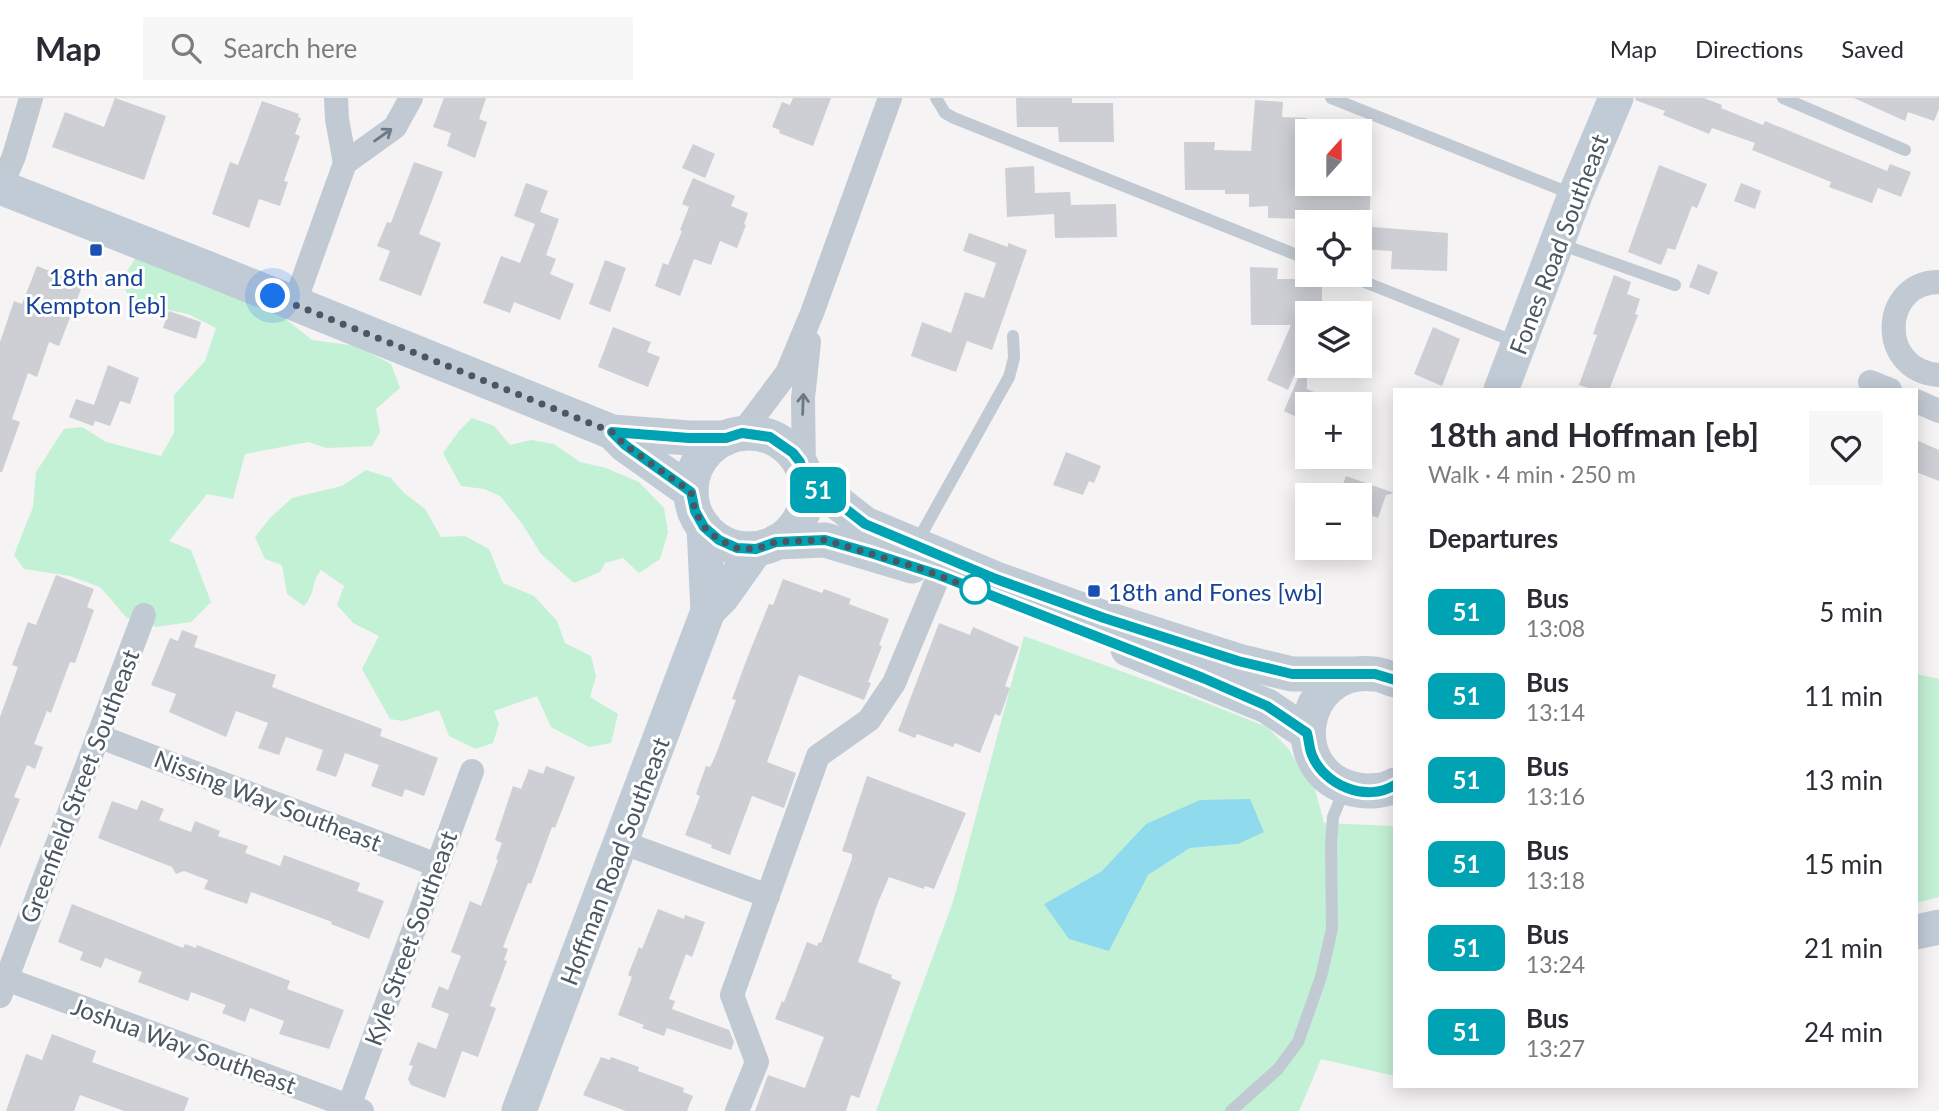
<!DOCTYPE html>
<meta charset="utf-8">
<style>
:root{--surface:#fff;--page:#f7f7f7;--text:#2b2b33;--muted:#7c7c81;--line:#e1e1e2}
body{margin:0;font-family:Lato,sans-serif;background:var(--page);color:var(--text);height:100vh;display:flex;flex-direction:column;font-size:26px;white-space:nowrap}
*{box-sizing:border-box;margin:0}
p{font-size:23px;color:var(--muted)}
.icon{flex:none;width:38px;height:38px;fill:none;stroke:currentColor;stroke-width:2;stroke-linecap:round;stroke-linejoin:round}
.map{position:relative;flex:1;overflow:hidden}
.sheet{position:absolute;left:1393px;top:290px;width:525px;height:700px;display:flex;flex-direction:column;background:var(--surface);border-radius:0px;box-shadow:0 4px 18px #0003}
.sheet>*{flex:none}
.badge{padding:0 14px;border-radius:10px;font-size:24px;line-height:46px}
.needle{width:46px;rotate:21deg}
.controls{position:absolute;left:1295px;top:21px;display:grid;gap:14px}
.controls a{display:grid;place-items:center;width:77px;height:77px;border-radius:0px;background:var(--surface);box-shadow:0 4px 18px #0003;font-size:35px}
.you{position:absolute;width:35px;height:35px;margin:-18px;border:5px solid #fff;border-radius:50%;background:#1a73e8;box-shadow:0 0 0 10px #1a73e833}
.map>.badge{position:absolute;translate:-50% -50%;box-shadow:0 0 0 4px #fff}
h2{padding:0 35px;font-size:26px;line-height:63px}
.round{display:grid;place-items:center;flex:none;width:74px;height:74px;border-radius:0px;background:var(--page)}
.head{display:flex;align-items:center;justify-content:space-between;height:119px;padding:0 35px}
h1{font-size:33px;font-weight:700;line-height:52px}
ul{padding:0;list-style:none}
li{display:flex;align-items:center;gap:21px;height:84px;padding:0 35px}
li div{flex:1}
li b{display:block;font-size:26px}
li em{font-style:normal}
li .badge{min-width:77px;font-weight:700;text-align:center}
header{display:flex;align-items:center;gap:42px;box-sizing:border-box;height:98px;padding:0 35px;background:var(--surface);border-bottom:2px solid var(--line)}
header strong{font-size:33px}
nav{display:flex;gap:38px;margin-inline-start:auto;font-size:24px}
.search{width:490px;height:63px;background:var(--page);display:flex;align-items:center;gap:18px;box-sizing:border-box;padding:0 24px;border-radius:0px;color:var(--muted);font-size:26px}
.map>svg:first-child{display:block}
.green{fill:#c3f1d5;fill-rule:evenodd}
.water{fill:#90daee}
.building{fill:#cdcfd5}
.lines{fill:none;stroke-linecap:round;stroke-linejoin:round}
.lane{stroke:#c1cad2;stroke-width:12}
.street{stroke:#c1cad2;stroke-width:24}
.secondary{stroke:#c1cbd6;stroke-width:35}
.oneway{stroke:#6e7983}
.line-casing{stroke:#fff;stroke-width:16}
.line{stroke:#00a3b4;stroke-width:10}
.walk{stroke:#4a5661;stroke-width:7;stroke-dasharray:0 12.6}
.transit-dot{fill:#1a4fb4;stroke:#fff;stroke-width:2.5}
.stop-dot{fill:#fff;stroke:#00a3b4;stroke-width:3.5}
.labels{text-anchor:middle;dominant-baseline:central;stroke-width:6;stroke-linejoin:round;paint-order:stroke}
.street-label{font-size:24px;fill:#4a5661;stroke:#fff}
.transit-label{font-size:24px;fill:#164399;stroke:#fff}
</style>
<header>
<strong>Map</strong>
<div class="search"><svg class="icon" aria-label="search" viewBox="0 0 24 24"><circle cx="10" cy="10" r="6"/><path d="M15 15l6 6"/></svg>Search here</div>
<nav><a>Map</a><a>Directions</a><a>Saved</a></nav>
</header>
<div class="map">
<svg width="1939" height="1013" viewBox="0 0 1939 1013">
<rect width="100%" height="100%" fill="#f5f3f3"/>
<g class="green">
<polygon points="144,146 273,211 312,242 357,248 391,266 400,290 376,311 380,334 372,348 327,350 308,344 245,356 233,401 207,396 169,443 191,452 211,504 191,524 155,529 148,522 127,520 100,489 70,478 24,471 14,457 33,409 36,374 64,331 82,329 106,344 161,358 174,335 174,297 205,263 216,230 188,216 130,204 122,182"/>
<polygon points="472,320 494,328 510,347 531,342 554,346 580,364 606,370 639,384 664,410 668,434 660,461 639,475 623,460 605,465 600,474 574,485 541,456 523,427 500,398 484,391 461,388 443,355 459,333"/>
<path d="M 366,372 L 391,380 L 404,395 L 425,411 L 441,439 L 465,438 L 489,451 L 503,485 L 534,498 L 557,523 L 565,545 L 591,558 L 596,578 L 590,599 L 618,616 L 611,645 L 589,649 L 551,629 L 537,598 L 494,613 L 499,626 L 493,645 L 476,651 L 449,638 L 439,612 L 403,623 L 390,621 L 362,571 L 379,538 L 353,525 L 337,507 L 344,488 L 321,472 C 310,485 317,493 304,508 L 287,496 L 282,467 L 265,461 L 255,439 L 270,420 L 292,400 L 342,388 Z"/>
<path d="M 1024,538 L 1179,594 L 1267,629 L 1288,650 L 1300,671 L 1315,691 L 1324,725 L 1395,728 L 1395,978 L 1321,961 L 1299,1013 L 876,1013 L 953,804 ZM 1250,701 L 1238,746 L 1190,750 L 1148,777 L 1109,853 L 1044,806 L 1102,773 Z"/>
<polygon points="1916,576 1939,581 1939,799 1916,805"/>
</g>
<polygon class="water" points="1250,701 1264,734 1238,746 1190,750 1148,777 1109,853 1069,841 1044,806 1102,773 1146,726 1200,702"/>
<g class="building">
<polygon points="115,0 166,18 144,82 52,49 65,14 104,29"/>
<polygon points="444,0 486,0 479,21 487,24 475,60 447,48 451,35 433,29"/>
<polygon points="793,0 831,0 813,48 779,35 780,32 772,29 782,4 790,7"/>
<polygon points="1016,0 1072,0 1072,5 1113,5 1114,44 1059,44 1058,29 1017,29"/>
<polygon points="1636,0 1704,0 1722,7 1721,10 1763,27 1765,23 1887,73 1890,66 1911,74 1901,99 1878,90 1872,105 1829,89 1831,84 1752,52 1755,45 1712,30 1709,36 1663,17 1665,13 1635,2"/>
<polygon points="1854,0 1939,0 1939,11 1934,23 1908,14 1905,23"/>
<polygon points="1255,2 1283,4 1282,19 1307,20 1307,86 1371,86 1369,124 1307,124 1306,121 1268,120 1268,108 1249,109 1249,96 1225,96 1225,92 1185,92 1184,44 1215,44 1214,52 1251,53"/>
<polygon points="262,3 299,16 298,19 301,20 295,36 300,38 284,83 288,84 280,108 259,101 249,130 212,116 230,64 238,67"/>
<polygon points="693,46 715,56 705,80 682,70"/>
<polygon points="414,64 443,74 419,136 441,145 421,198 379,182 390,153 377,148 387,124 391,125"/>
<polygon points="1659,67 1707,86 1697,110 1692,108 1675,152 1668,150 1661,167 1628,154"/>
<polygon points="1034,68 1035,95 1070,94 1071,107 1116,106 1117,139 1055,140 1054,116 1007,119 1005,70"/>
<polygon points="693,80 735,98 731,108 748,115 744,126 746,127 737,150 720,143 711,167 694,161 680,198 655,188 663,165 668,167 682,133 680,132 689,109 682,106"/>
<polygon points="526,85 548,93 540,114 559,121 546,157 556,161 550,176 574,186 560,222 514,204 510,215 483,205 501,158 520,165 535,126 514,118"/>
<polygon points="1741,85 1761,93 1755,111 1734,103"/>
<polygon points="1360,128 1448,135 1447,173 1391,171 1392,153 1360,151"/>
<polygon points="969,135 1008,149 1008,145 1027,152 992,252 967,243 956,274 911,258 922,224 951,235 965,194 984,200 996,165 963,153"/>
<polygon points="605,162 626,170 610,214 589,206"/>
<polygon points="1698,166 1718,174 1709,197 1689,189"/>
<polygon points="37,168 83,186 59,248 49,244 37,279 28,275 12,321 20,324 2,374 0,374 0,244 14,203 22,206"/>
<polygon points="1250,169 1278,170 1277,181 1316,181 1322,184 1322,215 1307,215 1307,248 1288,292 1267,282 1291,227 1251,227"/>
<polygon points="1614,177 1631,184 1627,196 1640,201 1635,216 1638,217 1609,292 1595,292 1579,287 1597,237 1593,236"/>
<polygon points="169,213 201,224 196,241 163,230"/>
<polygon points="613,229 651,244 647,254 660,259 648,289 598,269"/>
<polygon points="1433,229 1460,241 1442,288 1414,276"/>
<polygon points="1307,259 1307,291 1342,306 1307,306 1307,324 1284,313"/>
<polygon points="108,267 139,280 130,306 120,303 110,328 95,323 93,328 69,319 76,301 94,307"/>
<polygon points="1916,342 1939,352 1939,383 1916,374"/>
<polygon points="1066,354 1101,368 1094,385 1089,383 1083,397 1053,387"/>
<polygon points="1346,378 1394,395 1386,397 1378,420 1360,413 1360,397 1339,397"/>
<polygon points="56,477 94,491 87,509 94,512 75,565 70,564 51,615 47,613 34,646 43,649 35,671 27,667 14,699 20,701 0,750 0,619 18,569 12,567 28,524 36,527"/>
<polygon points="783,481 822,495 824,491 851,501 849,506 889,521 879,547 882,548 868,584 871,585 864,602 799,577 767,664 796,675 784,710 752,698 730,757 711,750 712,747 685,737 700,698 696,696 706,668 710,669 715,659 736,602 732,601 748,558 769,506 773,507"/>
<polygon points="939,525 970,537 973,529 1019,549 1005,588 1010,590 1000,618 995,616 980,655 955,645 953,649 917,636 915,640 898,633"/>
<polygon points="182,532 198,538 194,549 276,577 272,589 382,631 380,638 438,660 424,698 405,691 402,699 371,688 379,667 345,655 336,679 316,672 323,652 286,639 279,657 258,650 268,625 236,613 226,639 169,614 176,596 151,587 170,540 178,543"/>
<polygon points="546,668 575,679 555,730 552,729 531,786 528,785 503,849 508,851 504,862 507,863 490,908 496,910 478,959 462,953 445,1000 411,987 408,981 413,968 409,967 418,944 436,951 449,916 431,909 439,888 448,892 461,858 451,854 470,803 481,808 498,762 496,761 502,745 495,742 513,688 521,691 529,671 543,676"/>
<polygon points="867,678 966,715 934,791 925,788 924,791 889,779 877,807 858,864 892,877 891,880 901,884 859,1000 851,997 846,1013 755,1013 768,977 805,990 824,939 775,921 782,903 784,904 807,844 817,848 819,844 821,845 852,761 852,756 842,753"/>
<polygon points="141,702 164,711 159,722 191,734 195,723 220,733 218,738 248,748 245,755 280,768 284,757 360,785 357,793 384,803 369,841 331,826 332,824 251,794 247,806 204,791 208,782 184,773 176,776 172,769 98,740 112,703 137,712"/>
<polygon points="72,806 183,850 185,846 196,850 197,847 290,883 287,891 344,912 329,951 279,936 284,923 250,910 245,924 222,915 226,907 191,894 188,903 138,884 142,874 105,860 101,870 80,862 83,854 58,844"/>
<polygon points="658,811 684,821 685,817 705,824 692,859 686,856 669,901 675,903 672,911 729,932 734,944 731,952 667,930 664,938 642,930 644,927 618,917 632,879 628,877 639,849 642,851"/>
<polygon points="52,936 96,953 92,964 189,1000 184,1013 124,1013 80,997 74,1013 6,1013 26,956 42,962"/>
<polygon points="601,959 610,962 611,959 639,969 638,973 684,990 683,994 693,998 687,1013 626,1013 583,997"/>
</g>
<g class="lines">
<g class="lane">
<polyline points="936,0 945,15 954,20 1307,161"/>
<polyline points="1331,0 1572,96"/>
<polyline points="1783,0 1905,52"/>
<polyline points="1557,145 1675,187"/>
<polyline points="1347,177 1518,245"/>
<polyline points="917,444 1009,279 1014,260 1013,238"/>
<polyline points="1231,1013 1278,971 1298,944 1321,879 1332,831 1331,746 1333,719 1345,690"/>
</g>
<g class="street">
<polyline points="336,0 337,21 345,65"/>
<polyline points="0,91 14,58 31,0"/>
<path d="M 1939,184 C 1880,184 1877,273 1939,277"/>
<polyline points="294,207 345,65 395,29 411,0"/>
<polyline points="1870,284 1890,292"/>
<polyline points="1916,303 1939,313"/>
<polyline points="742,335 787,275 812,215 890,0"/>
<polyline points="804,374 803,300 809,244"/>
<polyline points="98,638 437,767"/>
<polyline points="621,744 768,798"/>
<polyline points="6,881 362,1013"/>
<polyline points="0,898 144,517"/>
<polyline points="349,1008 472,673"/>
<polyline points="737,1013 757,964 732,897 818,658 869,622 894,585 939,477"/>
</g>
<g class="secondary">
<polyline points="0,89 209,171 612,334 689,340 726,340"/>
<polyline points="1501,292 1575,97 1616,0"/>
<polyline points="612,334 625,347 691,394"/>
<circle cx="749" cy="393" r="58"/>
<polyline points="807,385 833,401 865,426 996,481 1104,520 1238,563 1292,576 1355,576"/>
<polyline points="776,444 825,442 912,468"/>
<polyline points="708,513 722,499 756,451"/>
<polyline points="1128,551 1267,608 1307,635"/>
<path d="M 1395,582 C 1388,580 1381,576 1374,576 C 1298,568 1282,679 1358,692 C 1370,694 1385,693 1395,687"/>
<polyline points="1916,834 1939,829"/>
<polyline points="519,1013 708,513 704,429"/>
</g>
</g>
<defs><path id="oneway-shaft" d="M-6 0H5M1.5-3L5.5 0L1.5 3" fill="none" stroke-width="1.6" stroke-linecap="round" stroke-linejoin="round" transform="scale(1.75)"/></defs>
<g class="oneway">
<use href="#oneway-shaft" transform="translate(383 37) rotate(-35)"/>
<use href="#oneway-shaft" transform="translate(803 306) rotate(-88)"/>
</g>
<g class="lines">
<g class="line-casing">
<path id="line" d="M 1395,582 L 1375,576 L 1292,576 L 1238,563 L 1104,520 L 996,481 L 865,426 L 833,401 L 807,385 L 800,364 L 793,355 L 770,339 L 742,335 L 726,340 L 689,340 L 612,334 L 625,347 L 691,394 L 695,413 L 704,429 L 719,442 L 737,450 L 756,451 L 776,444 L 825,442 L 874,456 L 939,477 L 1203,580 L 1267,608 L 1307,635 C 1309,642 1309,650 1312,657 C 1324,687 1366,705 1395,687"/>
</g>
<use href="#line" class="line"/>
<polyline class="walk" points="273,198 612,334 625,347 691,394 695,413 704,429 719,442 737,450 756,451 776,444 825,442 919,470 984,495 975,491"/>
</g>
<g class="transit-dot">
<rect x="89" y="145" width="14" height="14" rx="3.5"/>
<rect x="1087" y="486" width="14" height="14" rx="3.5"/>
</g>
<circle class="stop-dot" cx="975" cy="491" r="14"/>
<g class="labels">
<g class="street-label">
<text transform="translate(1558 146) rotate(-69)">Fones Road Southeast</text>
<text transform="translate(79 688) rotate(-69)">Greenfield Street Southeast</text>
<text transform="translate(268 702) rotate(21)">Nissing Way Southeast</text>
<text transform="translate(614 763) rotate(-69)">Hoffman Road Southeast</text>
<text transform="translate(410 840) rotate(-70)">Kyle Street Southeast</text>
<text transform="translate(184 947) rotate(20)">Joshua Way Southeast</text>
</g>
<g class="transit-label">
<text x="96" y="178">18th and<tspan x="96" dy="28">Kempton [eb]</tspan></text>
<text x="1108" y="493" text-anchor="start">18th and Fones [wb]</text>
</g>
</g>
</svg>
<div class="controls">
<a><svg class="needle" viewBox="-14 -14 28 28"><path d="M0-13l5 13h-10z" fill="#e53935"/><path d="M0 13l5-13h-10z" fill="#7c7c81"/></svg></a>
<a><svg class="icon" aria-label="locate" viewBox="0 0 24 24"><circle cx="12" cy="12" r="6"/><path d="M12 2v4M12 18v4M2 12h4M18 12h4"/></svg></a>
<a><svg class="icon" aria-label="layers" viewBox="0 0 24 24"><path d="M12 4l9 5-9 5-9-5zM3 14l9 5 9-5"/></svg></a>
<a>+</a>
<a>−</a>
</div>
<div class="you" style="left:273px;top:198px"></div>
<b class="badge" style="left:818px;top:392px;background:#00a3b4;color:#fff">51</b>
<section class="sheet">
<div class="head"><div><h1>18th and Hoffman [eb]</h1><p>Walk · 4 min · 250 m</p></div><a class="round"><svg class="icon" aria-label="heart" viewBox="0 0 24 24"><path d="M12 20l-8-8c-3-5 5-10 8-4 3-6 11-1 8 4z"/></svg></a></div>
<h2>Departures</h2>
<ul>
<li><span class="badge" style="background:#00a3b4;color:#fff">51</span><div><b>Bus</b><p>13:08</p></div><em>5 min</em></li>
<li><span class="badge" style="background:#00a3b4;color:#fff">51</span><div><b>Bus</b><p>13:14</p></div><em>11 min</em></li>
<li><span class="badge" style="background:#00a3b4;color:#fff">51</span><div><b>Bus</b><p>13:16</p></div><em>13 min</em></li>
<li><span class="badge" style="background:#00a3b4;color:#fff">51</span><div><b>Bus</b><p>13:18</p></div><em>15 min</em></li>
<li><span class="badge" style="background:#00a3b4;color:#fff">51</span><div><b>Bus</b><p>13:24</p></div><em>21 min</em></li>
<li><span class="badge" style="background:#00a3b4;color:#fff">51</span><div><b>Bus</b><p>13:27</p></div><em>24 min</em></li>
</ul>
</section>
</div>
